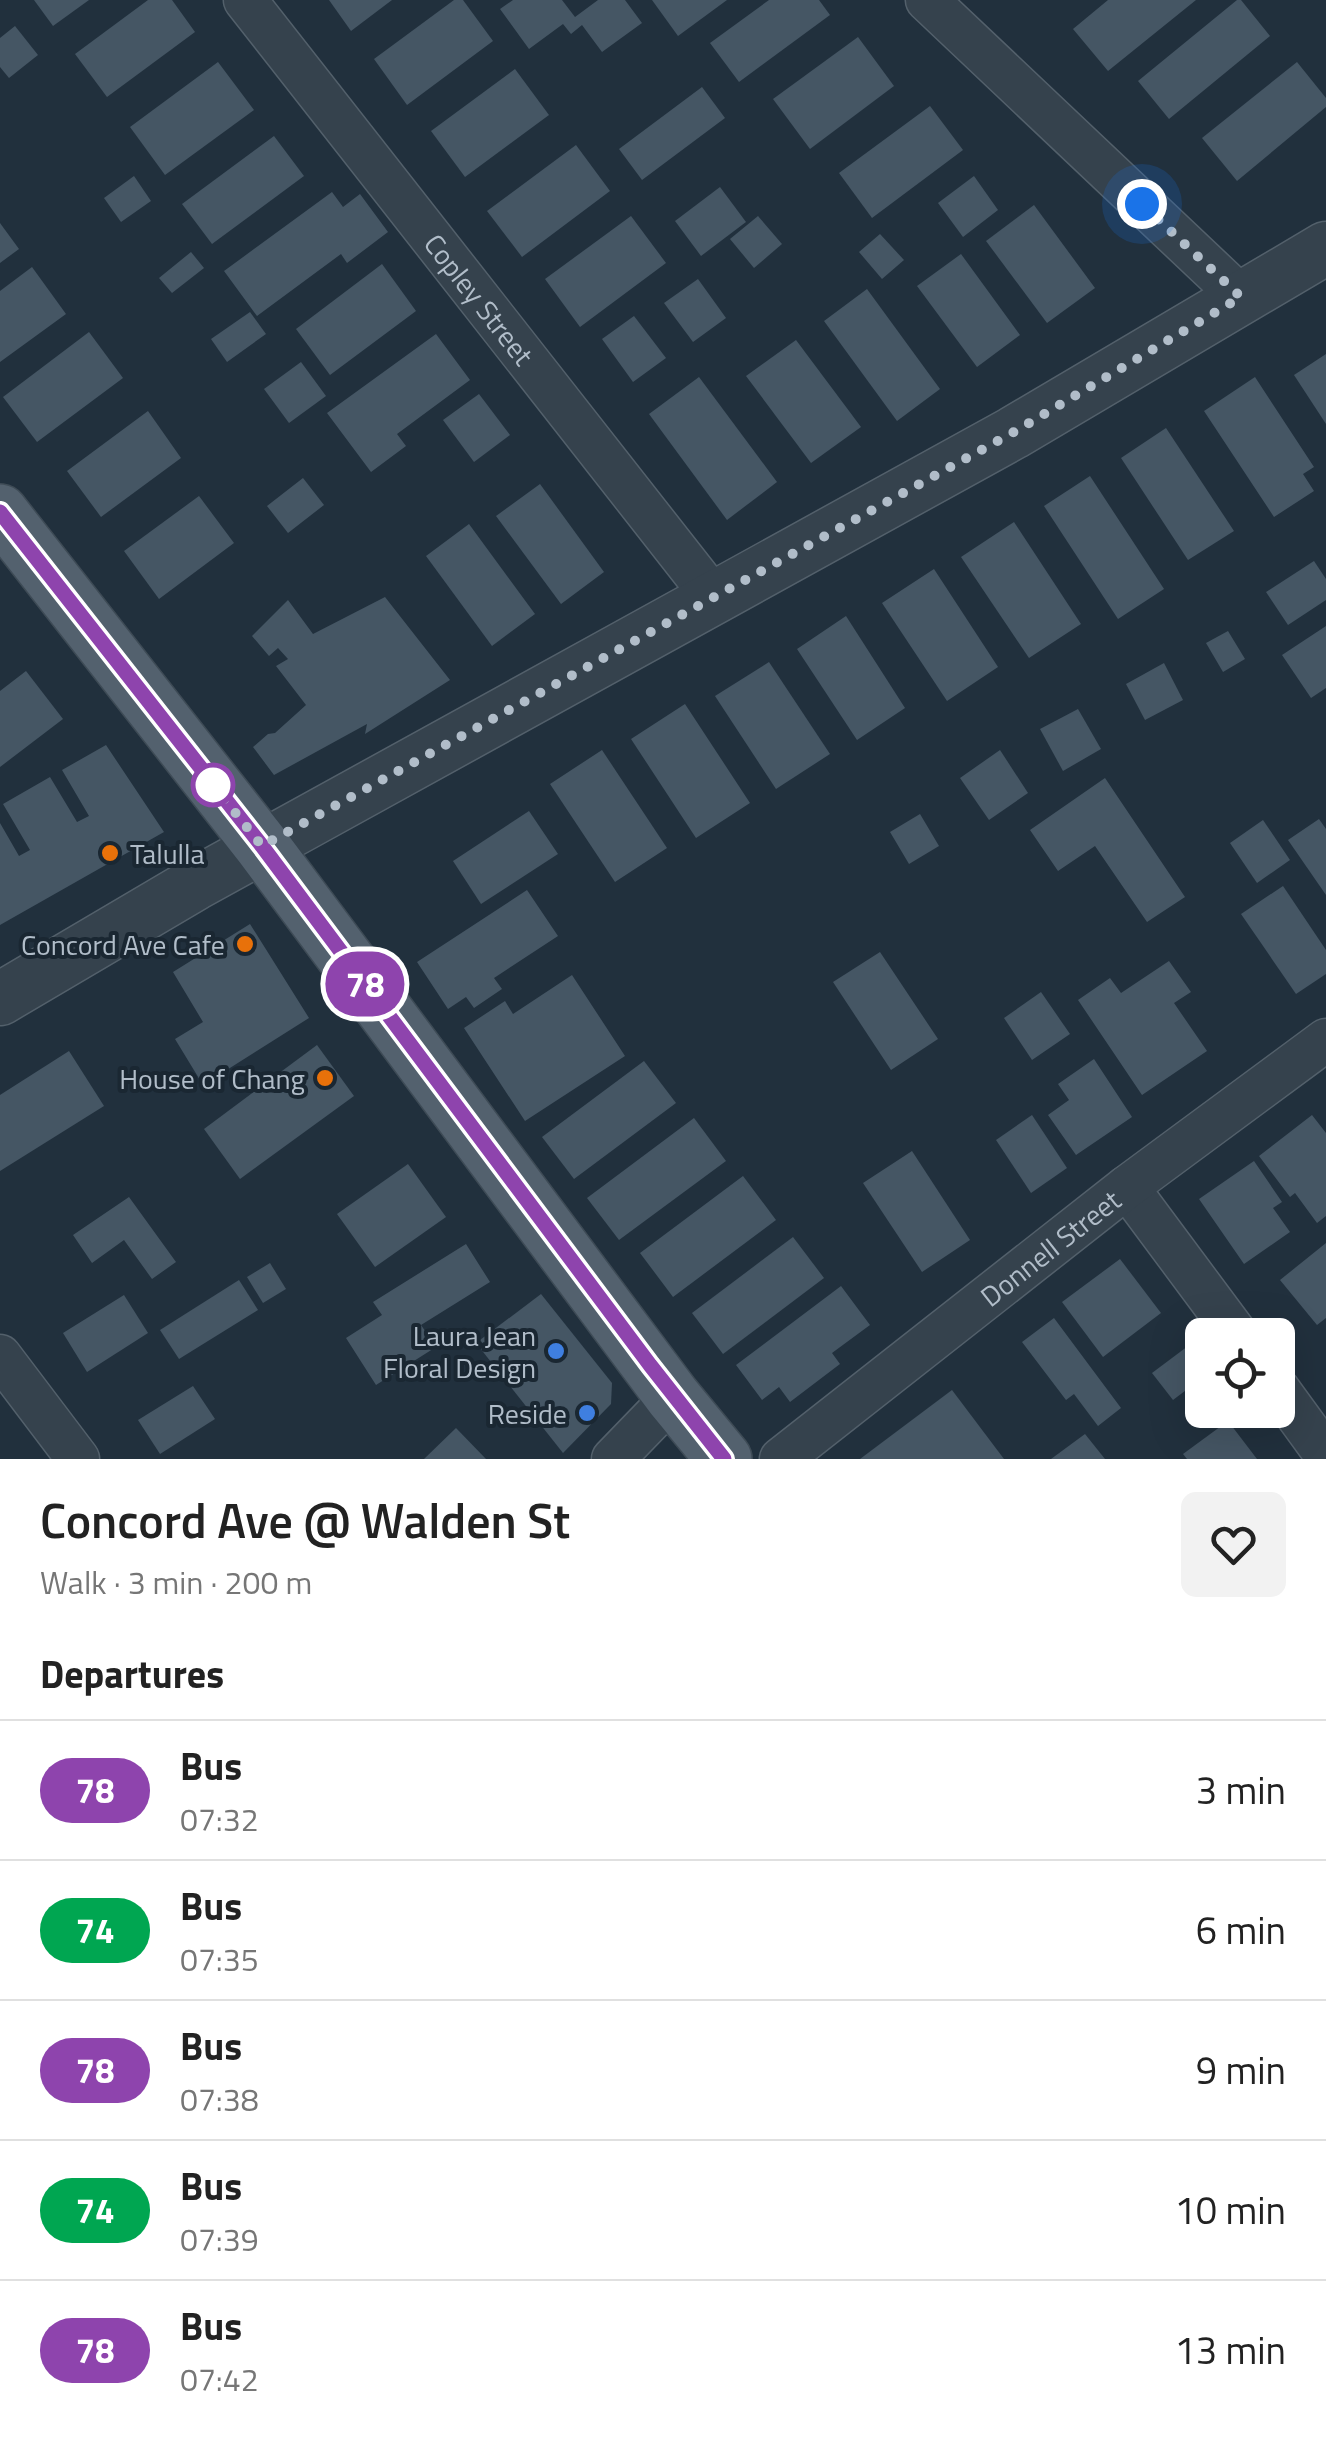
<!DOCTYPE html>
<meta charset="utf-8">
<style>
:root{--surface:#fff;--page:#f2f2f2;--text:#222;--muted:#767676;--line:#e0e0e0}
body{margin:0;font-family:"Titillium Web",sans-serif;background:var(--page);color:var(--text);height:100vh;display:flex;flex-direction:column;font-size:38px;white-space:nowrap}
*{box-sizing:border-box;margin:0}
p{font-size:32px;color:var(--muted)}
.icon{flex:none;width:55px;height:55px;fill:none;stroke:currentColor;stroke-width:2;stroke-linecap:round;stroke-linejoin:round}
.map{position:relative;height:1459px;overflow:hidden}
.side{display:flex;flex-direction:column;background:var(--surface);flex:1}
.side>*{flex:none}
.badge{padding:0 20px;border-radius:32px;font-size:35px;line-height:65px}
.buttons{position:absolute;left:1185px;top:1318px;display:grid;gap:20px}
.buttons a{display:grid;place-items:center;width:110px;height:110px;border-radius:15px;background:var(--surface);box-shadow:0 10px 40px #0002;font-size:50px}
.you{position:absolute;width:50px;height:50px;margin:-25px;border:8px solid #fff;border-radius:50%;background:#1a73e8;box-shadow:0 0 0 15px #1a73e833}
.map>.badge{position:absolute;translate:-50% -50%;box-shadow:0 0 0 5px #fff}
h2{padding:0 40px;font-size:38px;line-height:90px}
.round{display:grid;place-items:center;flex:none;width:105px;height:105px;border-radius:15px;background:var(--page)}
.headline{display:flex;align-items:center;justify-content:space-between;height:170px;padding:0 40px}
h1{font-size:48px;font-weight:600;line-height:75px}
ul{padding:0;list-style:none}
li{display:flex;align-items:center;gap:30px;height:140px;padding:0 40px;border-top:2px solid var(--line)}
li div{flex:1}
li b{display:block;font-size:38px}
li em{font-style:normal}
li .badge{min-width:110px;font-weight:700;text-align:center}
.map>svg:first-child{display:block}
.building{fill:#455664}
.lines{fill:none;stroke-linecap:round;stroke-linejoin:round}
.minor-casing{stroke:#53606b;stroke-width:45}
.tertiary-casing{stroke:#53606b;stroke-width:55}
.primary-casing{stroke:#3e4b56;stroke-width:58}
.minor{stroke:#35424d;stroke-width:42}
.tertiary{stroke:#35424d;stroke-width:52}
.primary{stroke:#53616e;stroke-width:55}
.line-casing{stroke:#fff;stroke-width:22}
.line{stroke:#8e44ad;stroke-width:15}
.walk{stroke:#b1bdc9;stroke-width:10;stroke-dasharray:0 18}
.stop-dot{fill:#fff;stroke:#8e44ad;stroke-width:5}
.food-dot{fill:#e8710a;stroke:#1a2732;stroke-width:4}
.shop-dot{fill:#3f7fe0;stroke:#1a2732;stroke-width:4}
.labels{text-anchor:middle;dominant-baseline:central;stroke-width:8;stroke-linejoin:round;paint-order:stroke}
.street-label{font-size:28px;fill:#b1bdc9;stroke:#1a2732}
.poi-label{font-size:28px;fill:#b1bdc9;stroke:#1a2732;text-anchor:end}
</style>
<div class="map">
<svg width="1326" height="1459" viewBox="0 0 1326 1459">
<rect width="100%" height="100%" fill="#21303d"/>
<g class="building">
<polygon points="34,0 89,0 53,26"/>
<polygon points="148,0 172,0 195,32 107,97 75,54"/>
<polygon points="329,0 392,0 351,31"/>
<polygon points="454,0 463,0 493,41 407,105 374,59"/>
<polygon points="513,0 562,0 575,17 598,0 625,0 642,23 602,52 582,25 571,34 563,24 529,49 500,9"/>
<polygon points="652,0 727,0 678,36"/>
<polygon points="769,0 819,0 830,15 739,82 710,43"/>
<polygon points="1108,0 1196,0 1108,71 1073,29"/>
<polygon points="1237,0 1241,0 1270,36 1169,119 1138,81"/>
<polygon points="15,26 38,55 9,78 0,67 0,38"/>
<polygon points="858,37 894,86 810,149 773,99"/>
<polygon points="218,62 254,110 165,175 130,127"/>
<polygon points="1297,62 1326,98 1326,107 1237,181 1202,138"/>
<polygon points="515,69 549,115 465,177 431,131"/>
<polygon points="702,87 725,118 642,180 619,149"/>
<polygon points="930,106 963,150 872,218 839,173"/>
<polygon points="274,136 304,176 212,244 182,204"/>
<polygon points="576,145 610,191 522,257 487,211"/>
<polygon points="134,176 151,201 121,222 104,198"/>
<polygon points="974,176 998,210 963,237 938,203"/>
<polygon points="720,187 746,222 701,256 675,221"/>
<polygon points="332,192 343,207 360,194 388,232 347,263 341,254 257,316 224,271"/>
<polygon points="1034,205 1095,288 1047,323 986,241"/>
<polygon points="631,216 666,263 580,327 545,279"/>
<polygon points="758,216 782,244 754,268 730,239"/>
<polygon points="0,223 19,249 0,263"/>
<polygon points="880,234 904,260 882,279 859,252"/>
<polygon points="191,252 204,268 172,293 159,278"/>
<polygon points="961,254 1020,335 977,367 917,286"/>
<polygon points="382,264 416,311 330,375 296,329"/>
<polygon points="32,267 66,314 0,362 0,291"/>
<polygon points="698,279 726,318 693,342 664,303"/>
<polygon points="867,289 940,389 897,421 824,321"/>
<polygon points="250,312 266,334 227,362 211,339"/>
<polygon points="634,316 666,358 633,382 602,339"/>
<polygon points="89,332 123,378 37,442 3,397"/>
<polygon points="436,334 470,380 397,434 406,446 371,472 327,413"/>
<polygon points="796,340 861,427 811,463 746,376"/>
<polygon points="1326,354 1326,424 1294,375"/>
<polygon points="301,362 326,396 289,423 264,389"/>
<polygon points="699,377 777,482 727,520 649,414"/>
<polygon points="1255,377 1314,467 1303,474 1314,491 1274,517 1204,411"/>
<polygon points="479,394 510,435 474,462 443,420"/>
<polygon points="148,411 181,458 101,517 67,471"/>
<polygon points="1166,428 1234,531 1188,560 1121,458"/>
<polygon points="1090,476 1164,589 1118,619 1044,506"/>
<polygon points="303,478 324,505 288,533 267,506"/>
<polygon points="540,484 604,572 561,604 496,516"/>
<polygon points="199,496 234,543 159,599 124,551"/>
<polygon points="1014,522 1081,624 1029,658 961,557"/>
<polygon points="469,524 535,614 492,646 426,556"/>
<polygon points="1314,561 1326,579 1326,600 1288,625 1266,592"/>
<polygon points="934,569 998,667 947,701 882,603"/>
<polygon points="385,597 450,680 365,734 367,724 274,775 253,747 268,734 275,733 306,705 276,666 288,659 278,648 269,656 252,636 288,600 313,634"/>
<polygon points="846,616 905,708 857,740 797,649"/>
<polygon points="1326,626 1326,688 1311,698 1282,655"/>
<polygon points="1228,631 1245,659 1223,672 1206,643"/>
<polygon points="769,662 830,754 776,789 715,696"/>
<polygon points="1164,663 1183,700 1145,720 1126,684"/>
<polygon points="26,671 63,719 0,767 0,691"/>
<polygon points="685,704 750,803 696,838 631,739"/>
<polygon points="1078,709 1101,749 1063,771 1040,729"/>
<polygon points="106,745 164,832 0,925 0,823 19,856 30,850 3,804 50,777 77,822 89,816 62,770"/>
<polygon points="602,750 667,848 615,882 550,784"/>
<polygon points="1000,750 1028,793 989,820 960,778"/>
<polygon points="1105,778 1185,897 1147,922 1095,846 1058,871 1030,830"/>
<polygon points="529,811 558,854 481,904 453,861"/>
<polygon points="920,814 939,846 909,864 890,832"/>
<polygon points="1319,819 1326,829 1326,895 1288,840"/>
<polygon points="1263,820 1290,860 1257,883 1230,843"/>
<polygon points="1283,886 1326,950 1326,974 1296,994 1241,914"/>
<polygon points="527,890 558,936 494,978 502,989 474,1008 466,997 448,1009 417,962"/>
<polygon points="250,924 309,1018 203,1085 175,1039 203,1022 173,972"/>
<polygon points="880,952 938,1039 891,1070 833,982"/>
<polygon points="1169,961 1191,992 1174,1003 1207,1051 1142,1095 1078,1000 1110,978 1121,993"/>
<polygon points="572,975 625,1056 525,1121 464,1028 505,1001 513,1014"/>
<polygon points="1041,992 1070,1034 1032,1060 1004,1018"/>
<polygon points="317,1045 354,1096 240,1179 204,1129"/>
<polygon points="69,1051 104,1106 0,1171 0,1095"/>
<polygon points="1094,1059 1132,1117 1076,1155 1048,1115 1069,1100 1058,1084"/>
<polygon points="644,1061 676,1103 574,1179 542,1137"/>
<polygon points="1032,1115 1067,1168 1031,1193 996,1140"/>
<polygon points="1312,1115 1326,1133 1326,1216 1317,1223 1295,1193 1290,1197 1259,1156"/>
<polygon points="694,1118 726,1161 619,1240 587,1198"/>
<polygon points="912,1151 970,1240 922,1272 863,1183"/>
<polygon points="1254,1161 1282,1202 1273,1208 1290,1232 1244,1264 1199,1199"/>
<polygon points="408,1164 446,1217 375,1267 337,1214"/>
<polygon points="743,1176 776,1220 673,1297 640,1253"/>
<polygon points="129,1197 176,1262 152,1279 124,1240 92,1263 73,1235"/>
<polygon points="793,1237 824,1278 723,1354 692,1313"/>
<polygon points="1326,1243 1326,1318 1317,1325 1280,1280"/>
<polygon points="466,1244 490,1282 421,1325 436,1347 376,1385 346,1338 382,1315 373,1302"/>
<polygon points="1120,1259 1161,1313 1103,1357 1062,1302"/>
<polygon points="270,1263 286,1289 263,1303 247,1277"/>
<polygon points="239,1280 258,1310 179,1359 160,1330"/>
<polygon points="841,1286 870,1325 832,1353 840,1364 790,1402 779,1387 762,1400 736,1365"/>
<polygon points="541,1294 612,1383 611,1404 563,1453 476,1343"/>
<polygon points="124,1295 148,1333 87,1372 63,1333"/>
<polygon points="1054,1318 1121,1408 1098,1426 1074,1394 1066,1400 1022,1342"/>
<polygon points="1196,1340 1202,1349 1202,1378 1173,1400 1152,1373"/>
<polygon points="193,1386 215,1419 160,1454 138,1420"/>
<polygon points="952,1390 1004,1459 860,1459"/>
<polygon points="1228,1421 1257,1459 1187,1459 1183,1454"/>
<polygon points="456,1428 486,1459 424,1459"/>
<polygon points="1085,1434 1105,1459 1051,1459"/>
</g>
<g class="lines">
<g class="minor-casing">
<g id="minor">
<path id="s1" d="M 245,0 L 714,598"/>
<polyline points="927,0 1241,297"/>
<polyline points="1127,1187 1237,1335"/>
<polyline points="0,1356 78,1459"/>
<polyline points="1278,1389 1326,1455"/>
<polyline points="613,1459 673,1397"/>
<path id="s2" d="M 781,1459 L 1127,1187 L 1326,1040"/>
</g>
</g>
<g class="tertiary-casing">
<polyline id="tertiary" points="0,999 195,884 1013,433 1326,248"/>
</g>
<g class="primary-casing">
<polyline id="primary" points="0,512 262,846 673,1397 724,1459"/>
</g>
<use href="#minor" class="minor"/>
<use href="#tertiary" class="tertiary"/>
<use href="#primary" class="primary"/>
</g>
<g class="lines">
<g class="line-casing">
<polyline id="line" points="0,512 262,846 650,1365 724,1459"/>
</g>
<use href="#line" class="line"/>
<polyline class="walk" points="213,785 262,846 1014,432 1241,297 1142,204"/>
</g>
<circle class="stop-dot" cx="213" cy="785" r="20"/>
<g class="food-dot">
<circle cx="110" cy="853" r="10"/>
<circle cx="245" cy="944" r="10"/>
<circle cx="325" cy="1078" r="10"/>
</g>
<g class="shop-dot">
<circle cx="556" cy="1351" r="10"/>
<circle cx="587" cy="1413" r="10"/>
</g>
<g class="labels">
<g class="street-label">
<text stroke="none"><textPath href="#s1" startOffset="380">Copley Street</textPath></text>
<text stroke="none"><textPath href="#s2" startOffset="342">Donnell Street</textPath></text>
</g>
<g class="poi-label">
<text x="130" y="853" text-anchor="start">Talulla</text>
<text x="225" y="944">Concord Ave Cafe</text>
<text x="305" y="1078">House of Chang</text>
<text x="536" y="1335">Laura Jean<tspan x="536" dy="32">Floral Design</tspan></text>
<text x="567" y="1413">Reside</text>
</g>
</g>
</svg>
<div class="buttons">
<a><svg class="icon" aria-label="locate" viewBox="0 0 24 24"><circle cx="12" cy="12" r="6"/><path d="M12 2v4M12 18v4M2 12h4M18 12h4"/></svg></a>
</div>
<div class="you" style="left:1142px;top:204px"></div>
<b class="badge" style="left:365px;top:984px;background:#8e44ad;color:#fff">78</b>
</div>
<section class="side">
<div class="headline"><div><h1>Concord Ave @ Walden St</h1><p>Walk · 3 min · 200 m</p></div><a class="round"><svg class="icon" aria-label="heart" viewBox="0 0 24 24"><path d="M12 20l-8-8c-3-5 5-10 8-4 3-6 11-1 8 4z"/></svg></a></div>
<h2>Departures</h2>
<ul>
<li><span class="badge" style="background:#8e44ad;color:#fff">78</span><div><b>Bus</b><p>07:32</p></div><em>3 min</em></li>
<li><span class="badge" style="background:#00a651;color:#fff">74</span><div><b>Bus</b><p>07:35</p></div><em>6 min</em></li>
<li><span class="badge" style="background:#8e44ad;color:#fff">78</span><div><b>Bus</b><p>07:38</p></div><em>9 min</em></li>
<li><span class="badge" style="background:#00a651;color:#fff">74</span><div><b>Bus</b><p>07:39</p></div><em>10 min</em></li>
<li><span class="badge" style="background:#8e44ad;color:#fff">78</span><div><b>Bus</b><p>07:42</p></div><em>13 min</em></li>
</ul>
</section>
